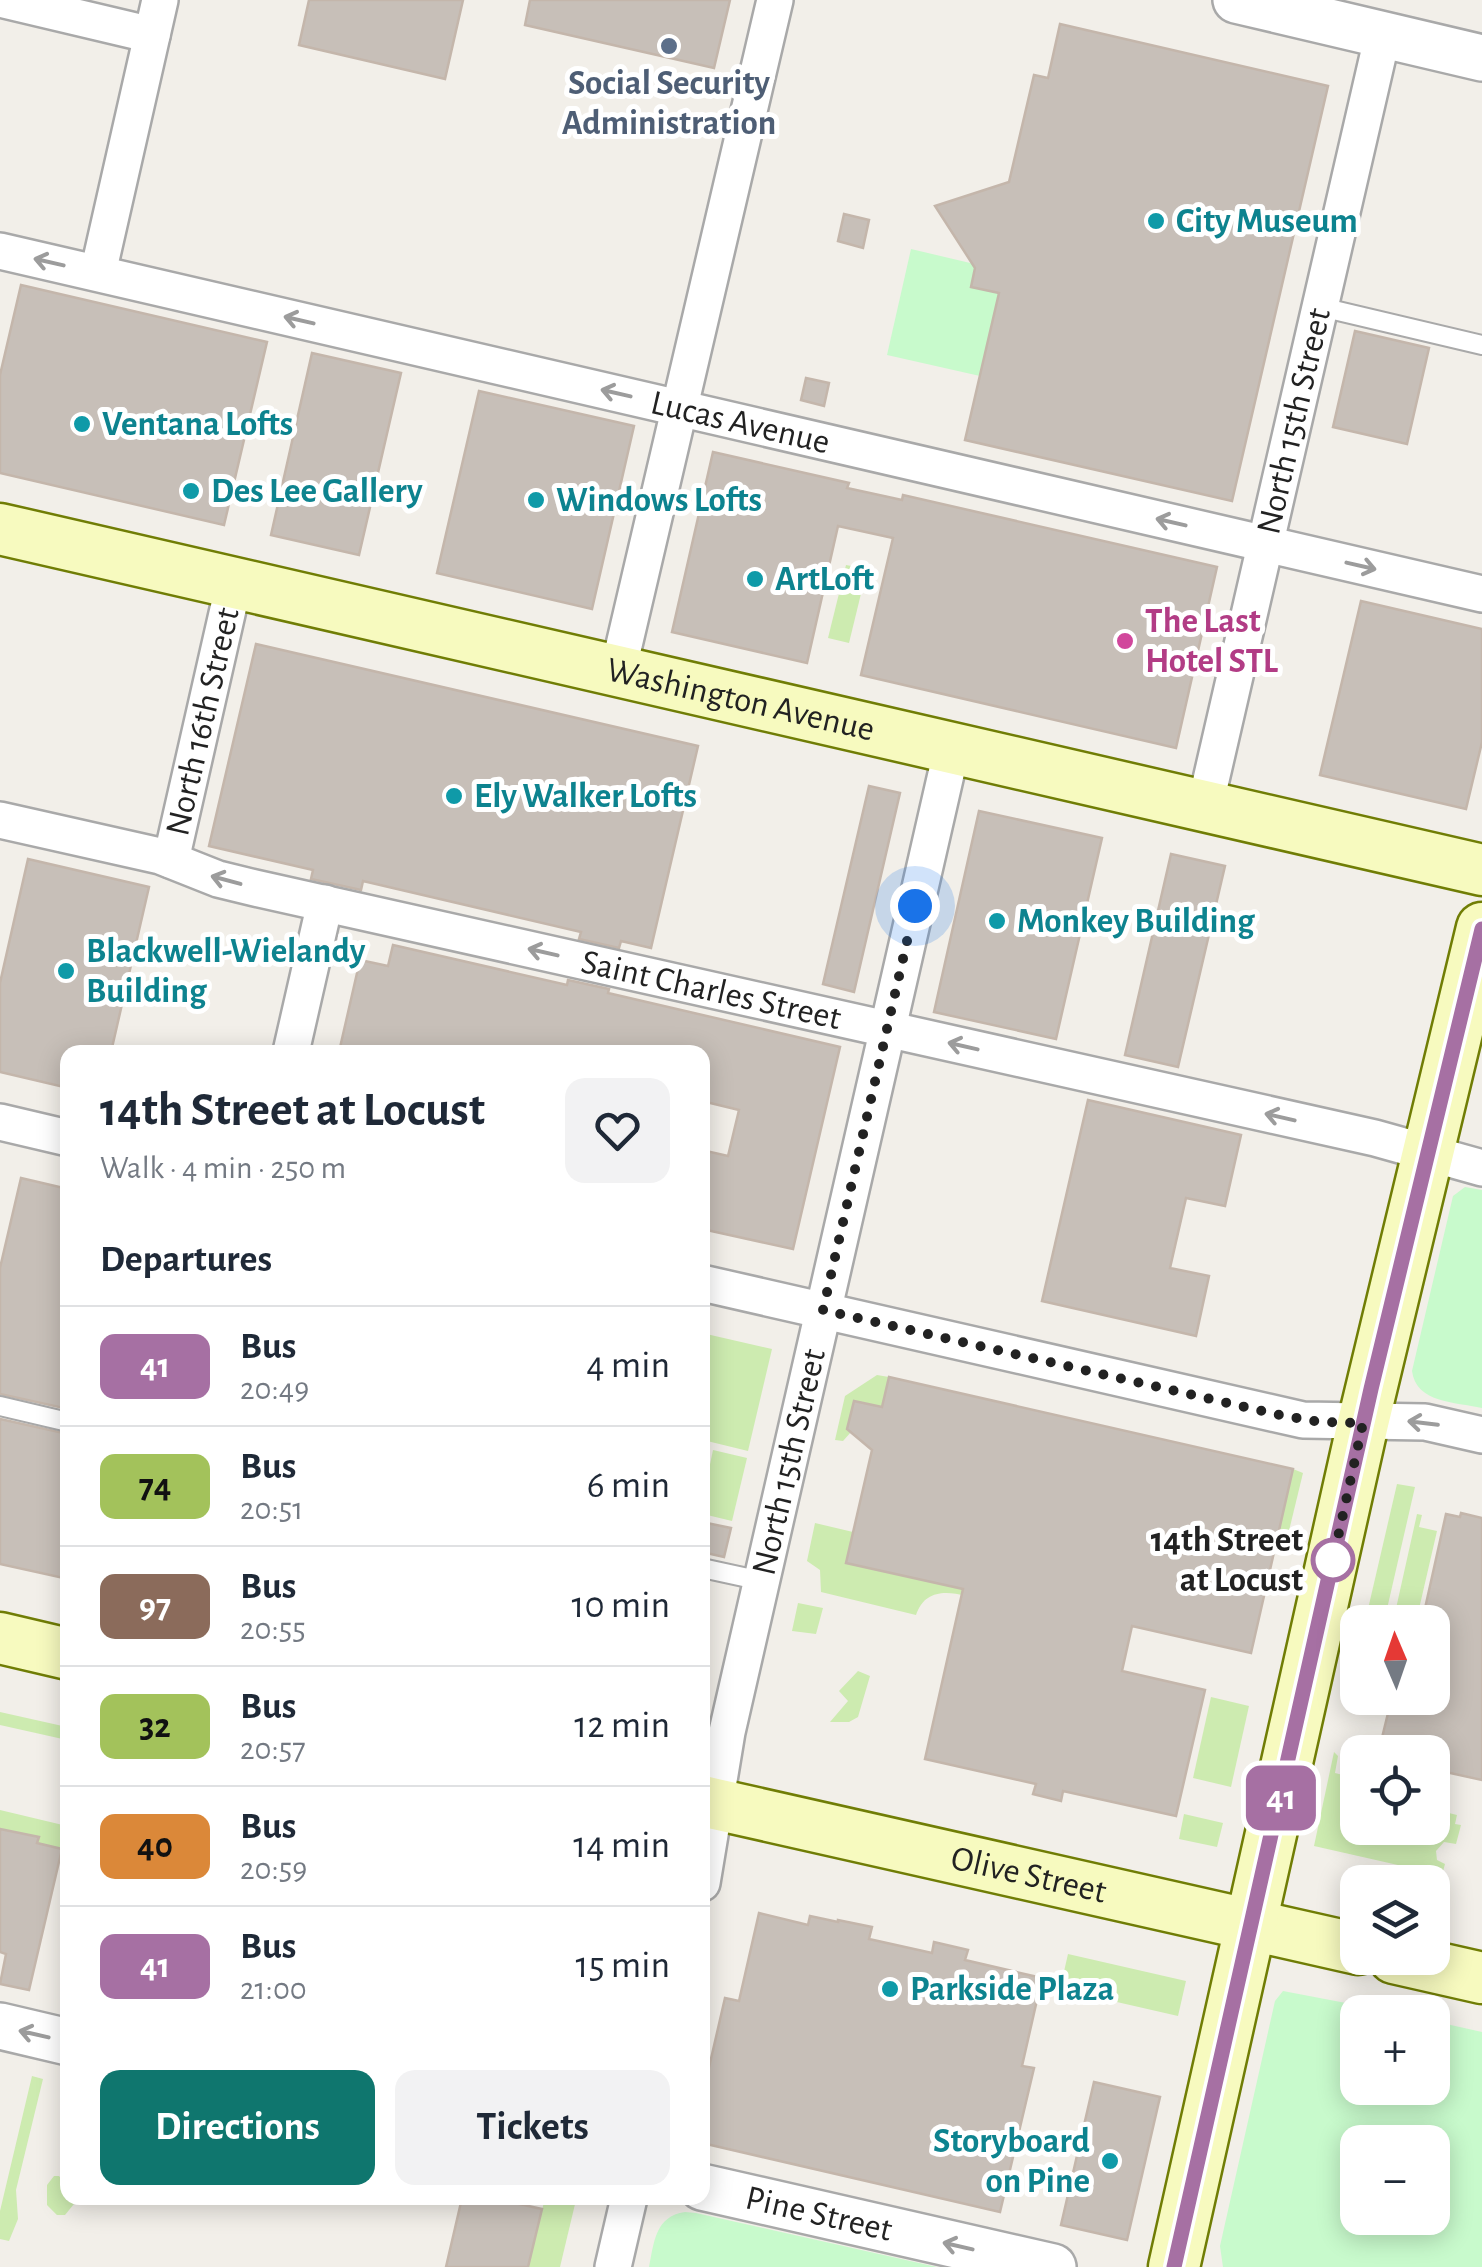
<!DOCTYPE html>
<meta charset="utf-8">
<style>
:root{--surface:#fff;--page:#f2f2f3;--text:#1f2937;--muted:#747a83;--line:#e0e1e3;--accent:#0f766e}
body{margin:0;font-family:"Alegreya Sans",sans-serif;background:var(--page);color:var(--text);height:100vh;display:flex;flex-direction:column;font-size:38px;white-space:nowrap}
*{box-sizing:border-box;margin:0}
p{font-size:32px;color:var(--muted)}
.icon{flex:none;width:55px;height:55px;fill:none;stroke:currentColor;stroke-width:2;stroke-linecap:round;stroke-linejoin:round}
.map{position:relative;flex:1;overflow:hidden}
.drawer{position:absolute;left:60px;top:1045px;width:650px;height:1160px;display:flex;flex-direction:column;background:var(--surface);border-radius:20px;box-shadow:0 5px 25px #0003}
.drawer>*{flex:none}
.badge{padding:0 20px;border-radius:15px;font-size:35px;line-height:65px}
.needle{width:65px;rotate:358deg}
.buttons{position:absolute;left:1340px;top:1605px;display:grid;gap:20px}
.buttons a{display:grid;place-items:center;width:110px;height:110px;border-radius:20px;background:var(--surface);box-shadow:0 5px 25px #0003;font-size:50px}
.you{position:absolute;width:50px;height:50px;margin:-25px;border:8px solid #fff;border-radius:50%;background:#1a73e8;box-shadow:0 0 0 15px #1a73e833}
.map>.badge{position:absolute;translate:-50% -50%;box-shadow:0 0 0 5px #fff}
h2{padding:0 40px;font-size:38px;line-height:90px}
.round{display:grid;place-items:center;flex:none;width:105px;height:105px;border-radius:20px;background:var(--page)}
.head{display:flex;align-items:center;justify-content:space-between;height:170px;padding:0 40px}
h1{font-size:48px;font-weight:600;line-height:75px}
.cta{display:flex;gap:20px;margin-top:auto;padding:20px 40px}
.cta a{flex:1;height:115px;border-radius:20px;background:var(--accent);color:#fff;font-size:40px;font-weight:600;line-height:115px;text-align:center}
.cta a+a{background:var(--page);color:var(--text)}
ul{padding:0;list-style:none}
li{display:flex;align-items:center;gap:30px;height:120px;padding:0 40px;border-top:2px solid var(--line)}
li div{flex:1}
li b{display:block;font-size:38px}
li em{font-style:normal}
li .badge{min-width:110px;font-weight:700;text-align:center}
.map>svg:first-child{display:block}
.grass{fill:#cdebb0}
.park{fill:#c8facc;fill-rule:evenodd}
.building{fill:#c7bfb8;stroke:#c4b6ab;stroke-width:2.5}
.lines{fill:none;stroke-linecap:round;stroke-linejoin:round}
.service-casing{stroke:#a9a9a9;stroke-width:22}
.minor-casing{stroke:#a9a9a9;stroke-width:40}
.tertiary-casing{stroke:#a9a9a9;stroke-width:50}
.secondary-casing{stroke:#707d05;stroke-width:55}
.service{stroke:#fff;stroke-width:18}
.minor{stroke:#fff;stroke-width:35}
.tertiary{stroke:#fff;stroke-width:45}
.secondary{stroke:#f7fabf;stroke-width:50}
.oneway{stroke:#9c9c9c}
.line-casing{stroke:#fff;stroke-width:22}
.line{stroke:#a670a3;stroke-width:15}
.walk{stroke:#222;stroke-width:10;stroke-dasharray:0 18}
.service-dot{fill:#5c6f8a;stroke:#fff;stroke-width:4}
.culture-dot{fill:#0f9aa8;stroke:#fff;stroke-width:4}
.hotel-dot{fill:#d1479c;stroke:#fff;stroke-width:4}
.stop-dot{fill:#fff;stroke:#a670a3;stroke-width:5}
.labels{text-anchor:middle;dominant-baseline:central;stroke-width:10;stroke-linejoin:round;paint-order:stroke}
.service-label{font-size:35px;font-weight:bold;fill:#4e5e75;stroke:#fff}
.culture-label{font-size:35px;font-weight:bold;fill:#0d838f;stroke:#fff;text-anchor:start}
.street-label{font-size:35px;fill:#222;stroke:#fff}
.hotel-label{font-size:35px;font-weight:bold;fill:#b23c85;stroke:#fff;text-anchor:start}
.stop-label{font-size:35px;font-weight:bold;fill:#222;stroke:#fff;text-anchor:end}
</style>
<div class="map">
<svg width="1482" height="2267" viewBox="0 0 1482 2267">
<rect width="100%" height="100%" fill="#f2efe9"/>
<g class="grass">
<polygon points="846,565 867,569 849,643 828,638"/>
<polygon points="702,1333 772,1349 748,1451 703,1440"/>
<polygon points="877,1375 889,1377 882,1407 854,1401 847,1428 851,1432 843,1441 835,1440 845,1396"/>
<polygon points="713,1450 747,1458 732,1521 703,1514 703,1498"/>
<polygon points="1293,1469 1303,1473 1287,1539 1277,1537"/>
<polygon points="1397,1484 1415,1487 1384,1622 1365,1622"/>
<polygon points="1417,1514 1422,1515 1419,1527 1437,1531 1416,1622 1393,1622"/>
<path d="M 815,1523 L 853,1532 L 847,1563 L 967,1590 L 966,1596 C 944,1590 924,1591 916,1615 L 821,1592 L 820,1570 L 807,1561 Z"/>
<polygon points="798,1603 823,1608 816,1634 792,1631"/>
<polygon points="858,1671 870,1676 858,1717 849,1722 830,1722 848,1701 839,1691"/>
<polygon points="1211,1697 1249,1706 1231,1787 1193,1778"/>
<polygon points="0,1712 67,1727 67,1740 0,1725"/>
<polygon points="1334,1752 1338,1756 1335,1773 1347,1776 1344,1790 1357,1793 1358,1828 1432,1828 1433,1809 1457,1815 1455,1824 1461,1825 1456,1844 1444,1842 1436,1851 1437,1860 1445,1864 1442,1875 1314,1846"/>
<polygon points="0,1810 67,1826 67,1856 61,1853 61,1848 37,1843 38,1837 0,1829"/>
<polygon points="1184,1814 1223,1823 1217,1847 1179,1839"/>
<polygon points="1068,1954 1186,1981 1178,2016 1060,1989"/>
<polygon points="32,2076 43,2079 16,2190 18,2219 9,2241 0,2239 0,2211"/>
<polygon points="54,2176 59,2176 67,2185 68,2198 78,2199 65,2215 57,2215 47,2205 47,2185"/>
<polygon points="545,2198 576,2200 560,2267 528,2267"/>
</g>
<g class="park">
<polygon points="911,249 1004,271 980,376 887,355"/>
<path d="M 1465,1187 L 1482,1190 L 1482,1408 C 1455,1402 1416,1403 1412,1371 L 1453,1196 Z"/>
<path d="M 1283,1991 L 1393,2012 L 1358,2012 L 1358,2088 L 1432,2088 L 1433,2021 L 1482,2032 L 1482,2267 L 1223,2267 L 1220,2246 L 1275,2001 ZM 1358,2142 L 1432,2142 L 1432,2218 L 1358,2218 Z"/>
<path d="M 685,2212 L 696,2213 L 937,2267 L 649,2267 C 654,2243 655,2216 685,2212 Z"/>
</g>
<g class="building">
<polygon points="309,0 463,0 445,79 299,45"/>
<polygon points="530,0 730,0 714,68 525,25"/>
<polygon points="1060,24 1328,86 1232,501 965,440 999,293 971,287 975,268 935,206 1009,182 1034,75 1048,78"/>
<polygon points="844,214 869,220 863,248 838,241"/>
<polygon points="21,285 267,342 224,525 0,473 0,375"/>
<polygon points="1355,331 1429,348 1407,444 1333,427"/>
<polygon points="312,353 401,373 359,555 271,535"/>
<polygon points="806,378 829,383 824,406 801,400"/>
<polygon points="479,391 634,426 592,609 437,573"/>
<polygon points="713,452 849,483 847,488 902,500 903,495 1217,567 1176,748 861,675 893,538 838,526 807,663 672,632"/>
<polygon points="1361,601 1482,629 1482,742 1466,809 1320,775"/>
<polygon points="256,644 698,746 651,948 621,941 619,948 579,939 581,932 363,881 361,890 311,879 313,870 209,846"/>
<polygon points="869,786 900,793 854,992 823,984"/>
<polygon points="979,811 1102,838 1056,1039 934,1012"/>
<polygon points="1171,854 1225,866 1178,1067 1125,1055"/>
<polygon points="28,859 149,887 111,1052 68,1052 68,1088 0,1072 0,983"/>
<polygon points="393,945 567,985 568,980 609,989 608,993 840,1047 793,1249 702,1229 702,1150 728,1156 739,1110 702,1101 702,1052 339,1052 360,960 388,966"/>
<polygon points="1088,1100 1241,1135 1225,1206 1186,1198 1170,1268 1209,1276 1196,1336 1042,1301"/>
<polygon points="21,1178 68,1189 68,1409 0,1394 0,1268"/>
<polygon points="889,1377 1293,1469 1251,1653 1132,1626 1122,1671 1205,1690 1176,1816 1063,1791 1061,1801 1033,1794 1036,1784 925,1759 963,1589 846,1563 872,1450 847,1429 854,1401 882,1407"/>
<polygon points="0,1419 68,1434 68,1579 0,1564"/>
<polygon points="1461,1513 1482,1518 1482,1780 1432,1769 1432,1752 1382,1752 1384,1743 1381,1742 1389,1709 1392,1710 1395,1698 1432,1698 1432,1622 1422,1622 1446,1514 1460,1517"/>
<polygon points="702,1522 731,1528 724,1557 702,1552"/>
<polygon points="0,1829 39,1837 37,1843 62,1849 29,1990 0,1984 6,1954 0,1952"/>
<polygon points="759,1913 808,1925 810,1916 838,1922 838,1920 872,1927 869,1939 932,1953 934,1942 968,1950 965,1960 1042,1978 1022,2066 1034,2068 1000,2212 702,2143 702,2098 725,1998 739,2001"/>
<polygon points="1094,2082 1160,2097 1127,2240 1061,2225"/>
<polygon points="462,2198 492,2198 542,2209 528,2267 446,2267"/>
</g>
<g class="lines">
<g class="service-casing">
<g id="service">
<polyline points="1321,307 1482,345"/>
<polyline points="0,1406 68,1422"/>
<polyline points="702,1568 762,1581"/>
</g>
</g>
<g class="minor-casing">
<g id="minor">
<polyline points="4,0 152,35"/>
<path id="s1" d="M 0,251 L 1482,594"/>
<polyline points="98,273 160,0"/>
<polyline points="618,671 775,0"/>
<path id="s2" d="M 1205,806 L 1383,34"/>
<path id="s3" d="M 0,820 L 160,856 L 218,879 L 255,888 L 1375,1138 L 1482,1168"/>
<path id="s4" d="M 171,860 L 234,583"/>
<polyline points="291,1052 325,903"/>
<polyline points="0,1122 68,1138"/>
<polyline points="702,1283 1303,1420 1425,1422 1482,1435"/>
<path id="s5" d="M 702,1883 L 727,1732 L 952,748"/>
<polyline points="613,2267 629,2198"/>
</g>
</g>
<g class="tertiary-casing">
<g id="tertiary">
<polyline points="1236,0 1482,58"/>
<polyline points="0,2026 68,2042"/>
<path id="s6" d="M 702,2187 L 1053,2267"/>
</g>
</g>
<g class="secondary-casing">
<g id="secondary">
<path id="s7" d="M 0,529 L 1482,870"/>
<polyline points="0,1638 68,1654"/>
<path id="s8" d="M 702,1801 L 1358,1949"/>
<polyline points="1394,1958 1482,1978"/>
<polyline points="1174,2267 1363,1423 1482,928"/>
</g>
</g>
<use href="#service" class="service"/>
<use href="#minor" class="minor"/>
<use href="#tertiary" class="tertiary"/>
<use href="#secondary" class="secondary"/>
</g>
<defs><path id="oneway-shaft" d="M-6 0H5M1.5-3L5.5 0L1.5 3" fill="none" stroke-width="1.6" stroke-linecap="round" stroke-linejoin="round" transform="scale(2.5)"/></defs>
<g class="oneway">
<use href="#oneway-shaft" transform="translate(49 262) rotate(-167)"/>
<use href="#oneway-shaft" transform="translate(299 320) rotate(-167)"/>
<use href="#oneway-shaft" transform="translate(616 393) rotate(-167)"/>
<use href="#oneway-shaft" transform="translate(1171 522) rotate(-167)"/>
<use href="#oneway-shaft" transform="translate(1361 566) rotate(13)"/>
<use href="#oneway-shaft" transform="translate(226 880) rotate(-165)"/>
<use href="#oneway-shaft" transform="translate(543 952) rotate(-167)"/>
<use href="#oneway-shaft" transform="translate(963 1046) rotate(-167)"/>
<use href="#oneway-shaft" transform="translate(1280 1117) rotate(-167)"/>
<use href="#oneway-shaft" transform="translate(1423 1423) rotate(-173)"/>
<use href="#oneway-shaft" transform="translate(34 2034) rotate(-167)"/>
<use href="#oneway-shaft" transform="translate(958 2246) rotate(-167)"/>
</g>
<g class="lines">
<g class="line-casing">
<polyline id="line" points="1174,2267 1371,1389 1482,929"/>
</g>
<use href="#line" class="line"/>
<polyline class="walk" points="915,906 823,1310 1280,1415 1320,1422 1363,1423 1333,1560"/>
</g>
<circle class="service-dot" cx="669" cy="46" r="10"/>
<g class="culture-dot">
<circle cx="1156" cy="221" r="10"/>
<circle cx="82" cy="424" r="10"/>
<circle cx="191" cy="491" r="10"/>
<circle cx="536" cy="500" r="10"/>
<circle cx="755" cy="579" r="10"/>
<circle cx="454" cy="796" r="10"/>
<circle cx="997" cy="921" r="10"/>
<circle cx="66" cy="971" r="10"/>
<circle cx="890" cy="1989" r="10"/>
<circle cx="1110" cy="2161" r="10"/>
</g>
<circle class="hotel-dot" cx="1125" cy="641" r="10"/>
<circle class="stop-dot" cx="1333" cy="1560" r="20"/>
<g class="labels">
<g class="service-label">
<text x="669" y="83">Social Security<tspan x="669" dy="40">Administration</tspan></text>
</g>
<g class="culture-label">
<text x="1176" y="221">City Museum</text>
<text x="102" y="424">Ventana Lofts</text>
<text x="211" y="491">Des Lee Gallery</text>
<text x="556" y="500">Windows Lofts</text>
<text x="775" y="579">ArtLoft</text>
<text x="474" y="796">Ely Walker Lofts</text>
<text x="1017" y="921">Monkey Building</text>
<text x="86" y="951">Blackwell-Wielandy<tspan x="86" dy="40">Building</tspan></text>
<text x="910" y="1989">Parkside Plaza</text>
<text x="1090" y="2141" text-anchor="end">Storyboard<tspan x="1090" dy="40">on Pine</tspan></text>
</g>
<g class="street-label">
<text stroke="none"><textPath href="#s2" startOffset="395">North 15th Street</textPath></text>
<text stroke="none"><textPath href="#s1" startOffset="760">Lucas Avenue</textPath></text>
<text stroke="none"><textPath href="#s7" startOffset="760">Washington Avenue</textPath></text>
<text stroke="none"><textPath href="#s4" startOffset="142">North 16th Street</textPath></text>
<text stroke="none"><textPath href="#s3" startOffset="732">Saint Charles Street</textPath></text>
<text stroke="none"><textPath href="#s5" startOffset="430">North 15th Street</textPath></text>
<text stroke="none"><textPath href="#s8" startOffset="335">Olive Street</textPath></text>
<text stroke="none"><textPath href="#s6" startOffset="120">Pine Street</textPath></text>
</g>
<g class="hotel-label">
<text x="1145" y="621">The Last<tspan x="1145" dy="40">Hotel STL</tspan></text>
</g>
<g class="stop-label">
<text x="1303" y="1540">14th Street<tspan x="1303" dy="40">at Locust</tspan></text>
</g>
</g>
</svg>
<div class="buttons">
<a><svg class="needle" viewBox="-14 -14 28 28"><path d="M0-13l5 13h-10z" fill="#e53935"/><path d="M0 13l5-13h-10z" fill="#747a83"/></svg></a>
<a><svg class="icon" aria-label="locate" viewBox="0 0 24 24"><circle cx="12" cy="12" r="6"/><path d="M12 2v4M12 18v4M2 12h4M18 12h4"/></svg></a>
<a><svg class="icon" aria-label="layers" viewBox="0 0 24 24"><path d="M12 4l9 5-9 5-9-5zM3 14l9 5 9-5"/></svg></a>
<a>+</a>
<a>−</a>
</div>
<div class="you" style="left:915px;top:906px"></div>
<b class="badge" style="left:1281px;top:1798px;background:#a670a3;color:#fff">41</b>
<section class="drawer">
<div class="head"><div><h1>14th Street at Locust</h1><p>Walk · 4 min · 250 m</p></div><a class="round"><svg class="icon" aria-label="heart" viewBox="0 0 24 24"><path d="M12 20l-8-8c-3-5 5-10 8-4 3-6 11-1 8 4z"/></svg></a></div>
<h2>Departures</h2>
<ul>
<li><span class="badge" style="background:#a670a3;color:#fff">41</span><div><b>Bus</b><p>20:49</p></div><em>4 min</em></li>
<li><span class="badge" style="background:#a3c25b;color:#111">74</span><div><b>Bus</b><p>20:51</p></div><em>6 min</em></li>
<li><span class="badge" style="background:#8b6b5b;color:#fff">97</span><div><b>Bus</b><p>20:55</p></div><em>10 min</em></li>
<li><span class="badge" style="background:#a3c25b;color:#111">32</span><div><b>Bus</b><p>20:57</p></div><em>12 min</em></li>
<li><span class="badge" style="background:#db8839;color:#111">40</span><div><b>Bus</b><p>20:59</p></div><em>14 min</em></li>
<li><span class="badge" style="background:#a670a3;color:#fff">41</span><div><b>Bus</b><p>21:00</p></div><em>15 min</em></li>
</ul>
<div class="cta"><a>Directions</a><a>Tickets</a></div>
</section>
</div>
